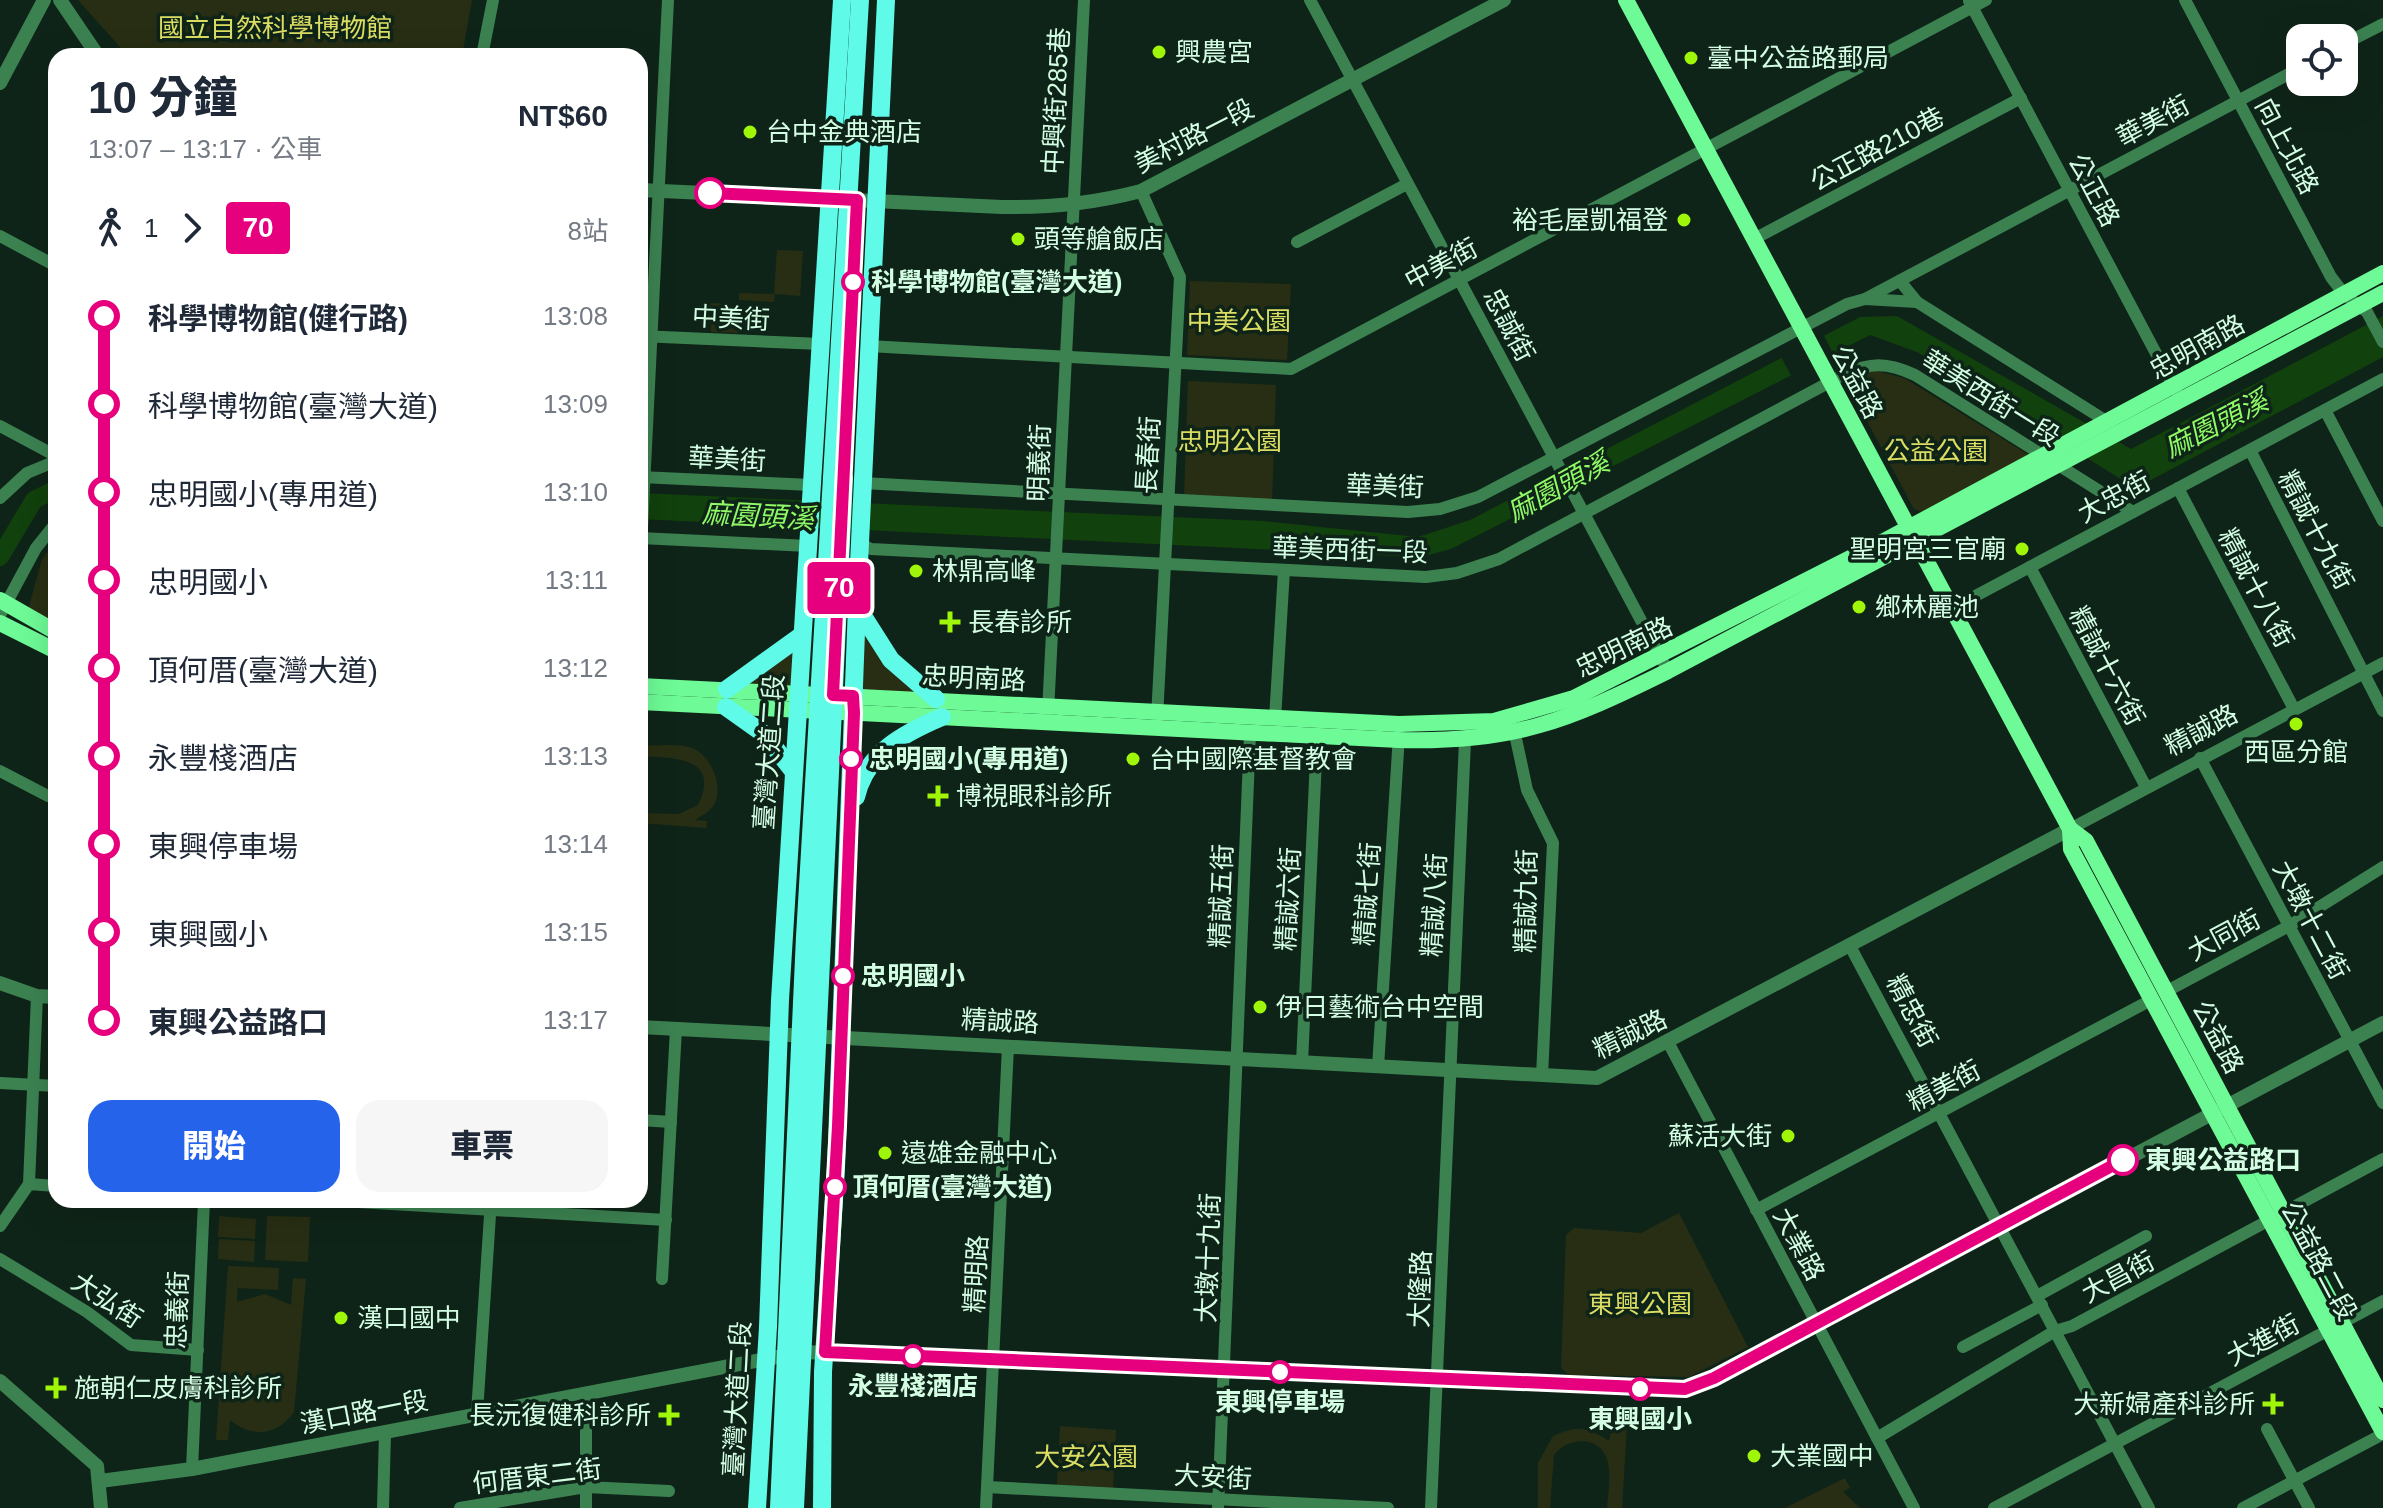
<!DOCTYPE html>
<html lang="zh-TW">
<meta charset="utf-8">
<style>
:root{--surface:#fff;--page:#f6f6f7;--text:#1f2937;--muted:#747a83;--accent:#2563eb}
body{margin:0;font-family:Helvetica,"Noto Sans TC",sans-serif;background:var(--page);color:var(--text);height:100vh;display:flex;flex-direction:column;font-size:30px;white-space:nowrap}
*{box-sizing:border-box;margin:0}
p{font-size:26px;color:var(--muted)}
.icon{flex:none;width:44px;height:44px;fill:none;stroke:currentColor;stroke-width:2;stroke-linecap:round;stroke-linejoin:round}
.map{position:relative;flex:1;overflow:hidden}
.panel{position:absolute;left:48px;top:48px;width:600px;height:1160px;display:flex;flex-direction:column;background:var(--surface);border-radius:24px;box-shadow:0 8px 32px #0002}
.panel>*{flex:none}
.badge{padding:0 16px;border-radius:6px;font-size:28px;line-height:52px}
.fabs{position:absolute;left:2286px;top:24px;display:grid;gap:16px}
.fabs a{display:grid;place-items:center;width:72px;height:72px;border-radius:16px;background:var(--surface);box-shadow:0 8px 32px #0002;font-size:40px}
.map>.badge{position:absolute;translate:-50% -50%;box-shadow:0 0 0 4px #fff}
.legs{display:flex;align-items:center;gap:12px;height:88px;padding:0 40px;font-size:26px}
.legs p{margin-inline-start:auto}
.overview{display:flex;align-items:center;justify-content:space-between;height:136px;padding:0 40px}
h1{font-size:44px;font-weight:800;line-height:60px}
.button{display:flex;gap:16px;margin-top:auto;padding:16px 40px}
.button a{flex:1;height:92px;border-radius:24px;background:var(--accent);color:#fff;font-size:32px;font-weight:800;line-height:92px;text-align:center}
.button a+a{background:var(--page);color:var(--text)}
ul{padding:0 40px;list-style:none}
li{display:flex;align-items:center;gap:28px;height:88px;font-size:30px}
li i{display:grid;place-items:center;width:12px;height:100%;margin:0 10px;background:currentColor}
li i::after{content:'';width:20px;height:20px;margin:-10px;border:6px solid;border-radius:50%;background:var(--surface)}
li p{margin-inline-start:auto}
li:first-child i{background:linear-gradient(#0000 50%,currentColor 0)}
li:last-child i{background:linear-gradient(currentColor 50%,#0000 0)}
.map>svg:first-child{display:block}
.green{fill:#282e13}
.water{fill:#11410c}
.pier{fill:#0f2418}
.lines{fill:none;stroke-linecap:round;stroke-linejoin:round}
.river{stroke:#11410c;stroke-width:18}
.minor{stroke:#3c8251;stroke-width:12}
.tertiary{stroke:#3c8251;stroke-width:14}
.secondary{stroke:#6efa96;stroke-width:16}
.primary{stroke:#5ffae8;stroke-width:18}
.line-1-casing{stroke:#fff;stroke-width:18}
.line-1{stroke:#e6007e;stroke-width:12}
.poi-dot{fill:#a0f608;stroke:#0f2418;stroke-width:3}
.stop-1-dot{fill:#fff;stroke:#e6007e;stroke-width:4}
.labels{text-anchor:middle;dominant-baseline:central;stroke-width:7;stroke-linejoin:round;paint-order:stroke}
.park-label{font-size:26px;fill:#dbdc62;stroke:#0f2418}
.poi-label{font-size:26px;fill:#d4fee4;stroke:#0f2418;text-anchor:start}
.street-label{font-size:26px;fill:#d4fee4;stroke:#0f2418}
.stop-label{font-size:26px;font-weight:bold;fill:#d4fee4;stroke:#0f2418;text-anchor:start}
.water-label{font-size:28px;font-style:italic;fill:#8ffa66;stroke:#0f2418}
</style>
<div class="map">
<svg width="2383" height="1508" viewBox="0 0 2383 1508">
<rect width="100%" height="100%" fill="#0f2418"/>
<g class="green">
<polygon points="78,0 472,0 462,56 128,56"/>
<polygon points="777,250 803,251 800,296 775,294 774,302 739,300 739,293 774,294"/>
<polygon points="1190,281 1291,284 1287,360 1187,355"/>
<polygon points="711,303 729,304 739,315 738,333 711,332"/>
<polygon points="1865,368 1904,378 2029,455 1922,512 1914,509 1844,378"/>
<polygon points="1188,381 1276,385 1272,500 1184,497"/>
<polygon points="56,540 56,627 28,610 42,559"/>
<polygon points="859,616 927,695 857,692"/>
<polygon points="799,641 794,689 736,687"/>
<path d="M 640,746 C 655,746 678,743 692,748 C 711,755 723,785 715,803 C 711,811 703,815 695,820 L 707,821 L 706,828 L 640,823 L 640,813 L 679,814 L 698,805 C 722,756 672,758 640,756 Z"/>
<polygon points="1679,1213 1748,1347 1689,1377 1569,1375 1561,1368 1566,1235 1574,1228 1641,1233"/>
<polygon points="219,1216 256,1219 255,1239 218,1237"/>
<polygon points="267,1216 310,1217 308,1262 265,1260"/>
<polygon points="219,1239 255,1241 254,1262 218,1259"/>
<path d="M 228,1266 L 279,1268 L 278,1290 L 238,1288 L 238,1280 L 237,1302 L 265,1294 L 291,1305 L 293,1278 L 306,1279 L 294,1412 C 277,1436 252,1438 230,1420 L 228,1440 L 216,1440 Z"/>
<polygon points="1060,1426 1116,1430 1113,1489 1057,1485"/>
<path d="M 1612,1426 L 1627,1426 L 1622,1508 L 1607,1508 C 1608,1494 1611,1477 1608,1463 C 1603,1435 1568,1436 1554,1455 L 1550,1508 L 1538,1508 L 1538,1463 L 1553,1436 C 1576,1425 1589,1427 1609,1441 Z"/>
<polygon points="1845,1478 1850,1488 1843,1492 1860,1508 1785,1508"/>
</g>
<polygon class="water" points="1897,316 2131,449 2383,316 2383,357 2151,480 2127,483 1917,352 1870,335 1451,549 1421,557 640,519 640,493 1262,521 1418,537 1470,520 1860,317"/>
<polygon class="pier" points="1822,332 1835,357 1793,379 1780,355"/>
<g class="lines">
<polyline class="river" points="0,557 34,500 56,489"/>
<g class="minor">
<polyline points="1310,0 1668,671"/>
<polyline points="2185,0 2331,277 2344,294 2367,312 2383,342"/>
<polyline points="1969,1 2176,391"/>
<polyline points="2344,44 2383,24"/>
<polyline points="482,56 493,0"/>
<polyline points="1141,191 1180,277 1157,718"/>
<polyline points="0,236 56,266"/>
<polyline points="1754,239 2021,98"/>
<polyline points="1297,242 1407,184"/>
<polyline points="1900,281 1917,302 2111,424"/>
<polyline points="1865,299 1917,302"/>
<polyline points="640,336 821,344"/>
<polyline points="868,346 1291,369 1986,0"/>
<polyline points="2325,410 2383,521"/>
<polyline points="0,426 56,456"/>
<polyline points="2250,450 2383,711"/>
<polyline points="640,477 812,485"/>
<polyline points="862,483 1408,512 1440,509 1478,497 1847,304 1865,299 2300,68"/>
<polyline points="2178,488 2294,709"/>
<polyline points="0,498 27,473 56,461"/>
<polyline points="640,538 808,546"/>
<path d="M 859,543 L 871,549 L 1426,577 L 1457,573 L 1499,559 L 1843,375 C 1870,362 1887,362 1915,375 L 2133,512"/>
<polyline points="2030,567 2146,787"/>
<polyline points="640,569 668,0"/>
<polyline points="1951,609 2383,379"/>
<polyline points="0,615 36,548 56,523"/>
<polyline points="1048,712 1084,0"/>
<polyline points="1275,719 1284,570"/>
<polyline points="1515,734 1527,790 1553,843 1542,1076"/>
<polyline points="2200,758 2383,1103"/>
<polyline points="0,771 48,796 56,797"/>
<polyline points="2070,829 2383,663"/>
<polyline points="1850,946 2149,1508"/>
<polyline points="2167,991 2289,926 2383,867"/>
<polyline points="1668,1042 1914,1508"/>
<polyline points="1302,1063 1317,737"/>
<polyline points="1378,1067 1399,735"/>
<polyline points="0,1083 56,1086"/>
<polyline points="640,1120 671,1122"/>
<polyline points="29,1184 37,996"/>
<polyline points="324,1200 666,1220"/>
<polyline points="1756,1210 2151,1000"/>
<polyline points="0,1226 29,1184 56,1186"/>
<polyline points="0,1259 87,1312 131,1345 198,1350"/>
<polyline points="662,1279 676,1029"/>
<polyline points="2037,1296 2146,1236"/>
<polyline points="1963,1347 2042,1305"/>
<polyline points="586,1394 586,1508"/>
<polyline points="477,1413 491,1200"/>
<polyline points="2267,1429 2309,1508"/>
<polyline points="1877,1438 2055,1331 2072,1326 2383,1159"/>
<polyline points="192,1469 204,1200"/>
<polyline points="987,1487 1388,1508"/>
<polyline points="383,1508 385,1433"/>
<polyline points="460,1508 586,1487 669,1491"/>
<polyline points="986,1508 1008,1046"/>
<polyline points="1218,1508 1250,734"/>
<polyline points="1431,1508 1465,741"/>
<polyline points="1994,1508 2383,1301"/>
<polyline points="2243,1508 2383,1434"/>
</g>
<g class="tertiary">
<polyline points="60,0 98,56"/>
<polyline points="0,83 44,0"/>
<path d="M 640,190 L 1002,207 C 1050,208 1095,203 1141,191 L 1504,0"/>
<polyline points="0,983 37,996 56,997"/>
<polyline points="640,1027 1597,1078 2070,829"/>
<polyline points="0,1381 97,1466 101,1508"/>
<polyline points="100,1481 192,1469 803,1352 1685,1389 1714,1378 2383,1023"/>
</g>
<g class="secondary">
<polyline points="1626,0 2070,829 2071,849 2383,1432"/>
<polyline points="0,600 56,632"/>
<polyline points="0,623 56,651"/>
<polyline points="640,686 1399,724 1494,721 1574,698 1884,541 2383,273"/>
<path d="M 640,702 L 1399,740 C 1514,743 1567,721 1668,671 L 2383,293"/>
<polyline points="2070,829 2086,841 2383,1400"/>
</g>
<g class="primary">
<polyline points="858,608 891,660 936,699"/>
<polyline points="727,689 802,635"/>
<polyline points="726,707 764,734 794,772"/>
<path d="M 856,797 C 866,753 904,733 942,717"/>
<polyline points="757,1508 768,1327 780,1000 842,0"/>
<polyline points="779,1508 805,937 860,0"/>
<polyline points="795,1508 844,478"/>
<polyline points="822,1508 823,1372 836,1168 857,605 886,0"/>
</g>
</g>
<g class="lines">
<g class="line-1-casing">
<polyline id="line-1" points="710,193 857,200 833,695 853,696 854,713 838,1126 825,1352 1685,1389 1714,1378 2123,1160"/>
</g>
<use href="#line-1" class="line-1"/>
</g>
<g class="poi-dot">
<circle cx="1159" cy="52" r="8"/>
<circle cx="1691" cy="58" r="8"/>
<circle cx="750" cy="132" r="8"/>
<circle cx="1684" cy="220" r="8"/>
<circle cx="1018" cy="239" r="8"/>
<circle cx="2022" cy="549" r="8"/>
<circle cx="916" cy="571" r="8"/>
<circle cx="1859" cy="607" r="8"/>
<path d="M946 610h8v8h8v8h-8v8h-8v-8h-8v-8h8z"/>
<circle cx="2296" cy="724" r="8"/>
<circle cx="1133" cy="759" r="8"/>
<path d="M934 784h8v8h8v8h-8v8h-8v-8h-8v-8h8z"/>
<circle cx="1260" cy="1007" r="8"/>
<circle cx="1788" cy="1136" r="8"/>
<circle cx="885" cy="1153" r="8"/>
<circle cx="341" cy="1318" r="8"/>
<path d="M52 1376h8v8h8v8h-8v8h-8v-8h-8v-8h8z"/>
<path d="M2269 1392h8v8h8v8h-8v8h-8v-8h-8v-8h8z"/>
<path d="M665 1403h8v8h8v8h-8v8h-8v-8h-8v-8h8z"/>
<circle cx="1754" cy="1456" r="8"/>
</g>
<g class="stop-1-dot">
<circle cx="710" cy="193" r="14"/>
<circle cx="853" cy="282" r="10"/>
<circle cx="851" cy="759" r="10"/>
<circle cx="843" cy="976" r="10"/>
<circle cx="2123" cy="1160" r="14"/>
<circle cx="835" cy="1187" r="10"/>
<circle cx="913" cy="1356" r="10"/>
<circle cx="1280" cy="1372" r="10"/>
<circle cx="1640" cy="1389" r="10"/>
</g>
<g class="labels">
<g class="park-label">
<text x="275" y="28">國立自然科學博物館</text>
<text x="1239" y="321">中美公園</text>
<text x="1230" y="441">忠明公園</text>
<text x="1936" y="451">公益公園</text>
<text x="1640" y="1304">東興公園</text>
<text x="1086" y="1457">大安公園</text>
</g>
<g class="poi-label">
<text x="1175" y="52">興農宮</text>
<text x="1707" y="58">臺中公益路郵局</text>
<text x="766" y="132">台中金典酒店</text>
<text x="1668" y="220" text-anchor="end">裕毛屋凱福登</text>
<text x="1034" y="239">頭等艙飯店</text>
<text x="2006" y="549" text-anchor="end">聖明宮三官廟</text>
<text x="932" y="571">林鼎高峰</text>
<text x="1875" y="607">鄉林麗池</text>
<text x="968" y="622">長春診所</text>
<text x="2296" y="752" text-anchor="middle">西區分館</text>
<text x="1149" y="759">台中國際基督教會</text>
<text x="956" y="796">博視眼科診所</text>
<text x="1276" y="1007">伊日藝術台中空間</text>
<text x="1772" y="1136" text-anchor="end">蘇活大街</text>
<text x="901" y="1153">遠雄金融中心</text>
<text x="357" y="1318">漢口國中</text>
<text x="74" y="1388">施朝仁皮膚科診所</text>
<text x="2255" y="1404" text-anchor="end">大新婦產科診所</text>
<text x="651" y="1415" text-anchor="end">長沅復健科診所</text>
<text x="1770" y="1456">大業國中</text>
</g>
<g class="street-label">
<text transform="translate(1056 101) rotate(-87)">中興街285巷</text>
<text transform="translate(2153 121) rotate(-28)">華美街</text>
<text transform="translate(1194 136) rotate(-27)">美村路一段</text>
<text transform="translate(2287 146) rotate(62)">向上北路</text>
<text transform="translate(1877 149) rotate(-28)">公正路210巷</text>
<text transform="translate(2094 190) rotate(62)">公正路</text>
<text transform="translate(1441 264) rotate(-28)">中美街</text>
<text transform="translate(731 318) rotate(3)">中美街</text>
<text transform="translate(1509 325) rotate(62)">忠誠街</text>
<text transform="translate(2197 347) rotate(-29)">忠明南路</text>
<text transform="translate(1857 382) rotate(62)">公益路</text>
<text transform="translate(1991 398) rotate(32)">華美西街一段</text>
<text transform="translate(1148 455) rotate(-87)">長春街</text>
<text transform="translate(727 459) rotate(3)">華美街</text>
<text transform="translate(1039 463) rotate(-88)">明義街</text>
<text transform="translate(1385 486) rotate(2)">華美街</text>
<text transform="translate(2114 497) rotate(-28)">大忠街</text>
<text transform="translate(2316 530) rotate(62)">精誠十九街</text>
<text transform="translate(1350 550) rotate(2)">華美西街一段</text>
<text transform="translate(2256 588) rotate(62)">精誠十八街</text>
<text transform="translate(1624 647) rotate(-26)">忠明南路</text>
<text transform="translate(2107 666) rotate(62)">精誠十六街</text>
<text transform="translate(974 678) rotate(3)">忠明南路</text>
<text transform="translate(2201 730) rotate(-28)">精誠路</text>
<text transform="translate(769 752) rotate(-86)">臺灣大道二段</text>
<text transform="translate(1367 894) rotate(-86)">精誠七街</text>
<text transform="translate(1221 896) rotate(-88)">精誠五街</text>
<text transform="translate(1288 899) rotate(-87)">精誠六街</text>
<text transform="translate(1526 901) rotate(-89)">精誠九街</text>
<text transform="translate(1434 905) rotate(-87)">精誠八街</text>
<text transform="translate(2311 920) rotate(62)">大墩十二街</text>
<text transform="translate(2224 935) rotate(-28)">大同街</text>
<text transform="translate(1912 1011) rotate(62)">精忠街</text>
<text transform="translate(1000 1021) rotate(3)">精誠路</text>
<text transform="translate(1630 1034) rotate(-26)">精誠路</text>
<text transform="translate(2218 1037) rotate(62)">公益路</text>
<text transform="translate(1944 1086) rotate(-28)">精美街</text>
<text transform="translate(1799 1244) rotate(62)">大業路</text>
<text transform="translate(1208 1258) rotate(-88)">大墩十九街</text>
<text transform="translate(2319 1261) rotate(62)">公益路二段</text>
<text transform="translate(976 1274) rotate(-87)">精明路</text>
<text transform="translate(2118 1277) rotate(-28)">大昌街</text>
<text transform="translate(1420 1289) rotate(-88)">大隆路</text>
<text transform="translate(107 1300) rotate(33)">大弘街</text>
<text transform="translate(177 1310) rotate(-88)">忠義街</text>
<text transform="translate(2263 1340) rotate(-28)">大進街</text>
<text transform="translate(737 1399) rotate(-87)">臺灣大道二段</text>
<text transform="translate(364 1412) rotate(-11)">漢口路一段</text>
<text transform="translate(537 1476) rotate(-7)">何厝東二街</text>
<text transform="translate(1213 1477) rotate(3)">大安街</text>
</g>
<g class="stop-label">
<text x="871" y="282">科學博物館(臺灣大道)</text>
<text x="869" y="759">忠明國小(專用道)</text>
<text x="861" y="976">忠明國小</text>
<text x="2145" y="1160">東興公益路口</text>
<text x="853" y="1187">頂何厝(臺灣大道)</text>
<text x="913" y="1386" text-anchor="middle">永豐棧酒店</text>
<text x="1280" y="1402" text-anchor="middle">東興停車場</text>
<text x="1640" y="1419" text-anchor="middle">東興國小</text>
</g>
<g class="water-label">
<text transform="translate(2216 424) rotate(-27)">麻園頭溪</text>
<text transform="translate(1558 487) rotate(-29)">麻園頭溪</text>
<text transform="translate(758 516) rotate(3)">麻園頭溪</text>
</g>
</g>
</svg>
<div class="fabs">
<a><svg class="icon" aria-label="locate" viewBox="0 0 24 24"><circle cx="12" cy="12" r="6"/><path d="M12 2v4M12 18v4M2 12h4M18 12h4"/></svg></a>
</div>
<b class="badge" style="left:839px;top:588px;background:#e6007e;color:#fff">70</b>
<section class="panel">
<div class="overview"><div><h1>10 分鐘</h1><p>13:07 – 13:17 · 公車</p></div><b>NT$60</b></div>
<div class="legs"><svg class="icon" aria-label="walk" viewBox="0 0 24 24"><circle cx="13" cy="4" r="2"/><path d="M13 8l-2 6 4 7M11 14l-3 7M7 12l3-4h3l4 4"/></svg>1<svg class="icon" aria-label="forward" viewBox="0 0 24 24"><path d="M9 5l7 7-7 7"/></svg><b class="badge" style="background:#e6007e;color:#fff">70</b><p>8站</p></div>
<ul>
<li><i style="color:#e6007e"></i><b>科學博物館(健行路)</b><p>13:08</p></li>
<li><i style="color:#e6007e"></i><span>科學博物館(臺灣大道)</span><p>13:09</p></li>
<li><i style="color:#e6007e"></i><span>忠明國小(專用道)</span><p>13:10</p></li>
<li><i style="color:#e6007e"></i><span>忠明國小</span><p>13:11</p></li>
<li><i style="color:#e6007e"></i><span>頂何厝(臺灣大道)</span><p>13:12</p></li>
<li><i style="color:#e6007e"></i><span>永豐棧酒店</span><p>13:13</p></li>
<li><i style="color:#e6007e"></i><span>東興停車場</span><p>13:14</p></li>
<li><i style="color:#e6007e"></i><span>東興國小</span><p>13:15</p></li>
<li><i style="color:#e6007e"></i><b>東興公益路口</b><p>13:17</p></li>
</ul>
<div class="button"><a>開始</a><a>車票</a></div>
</section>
</div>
